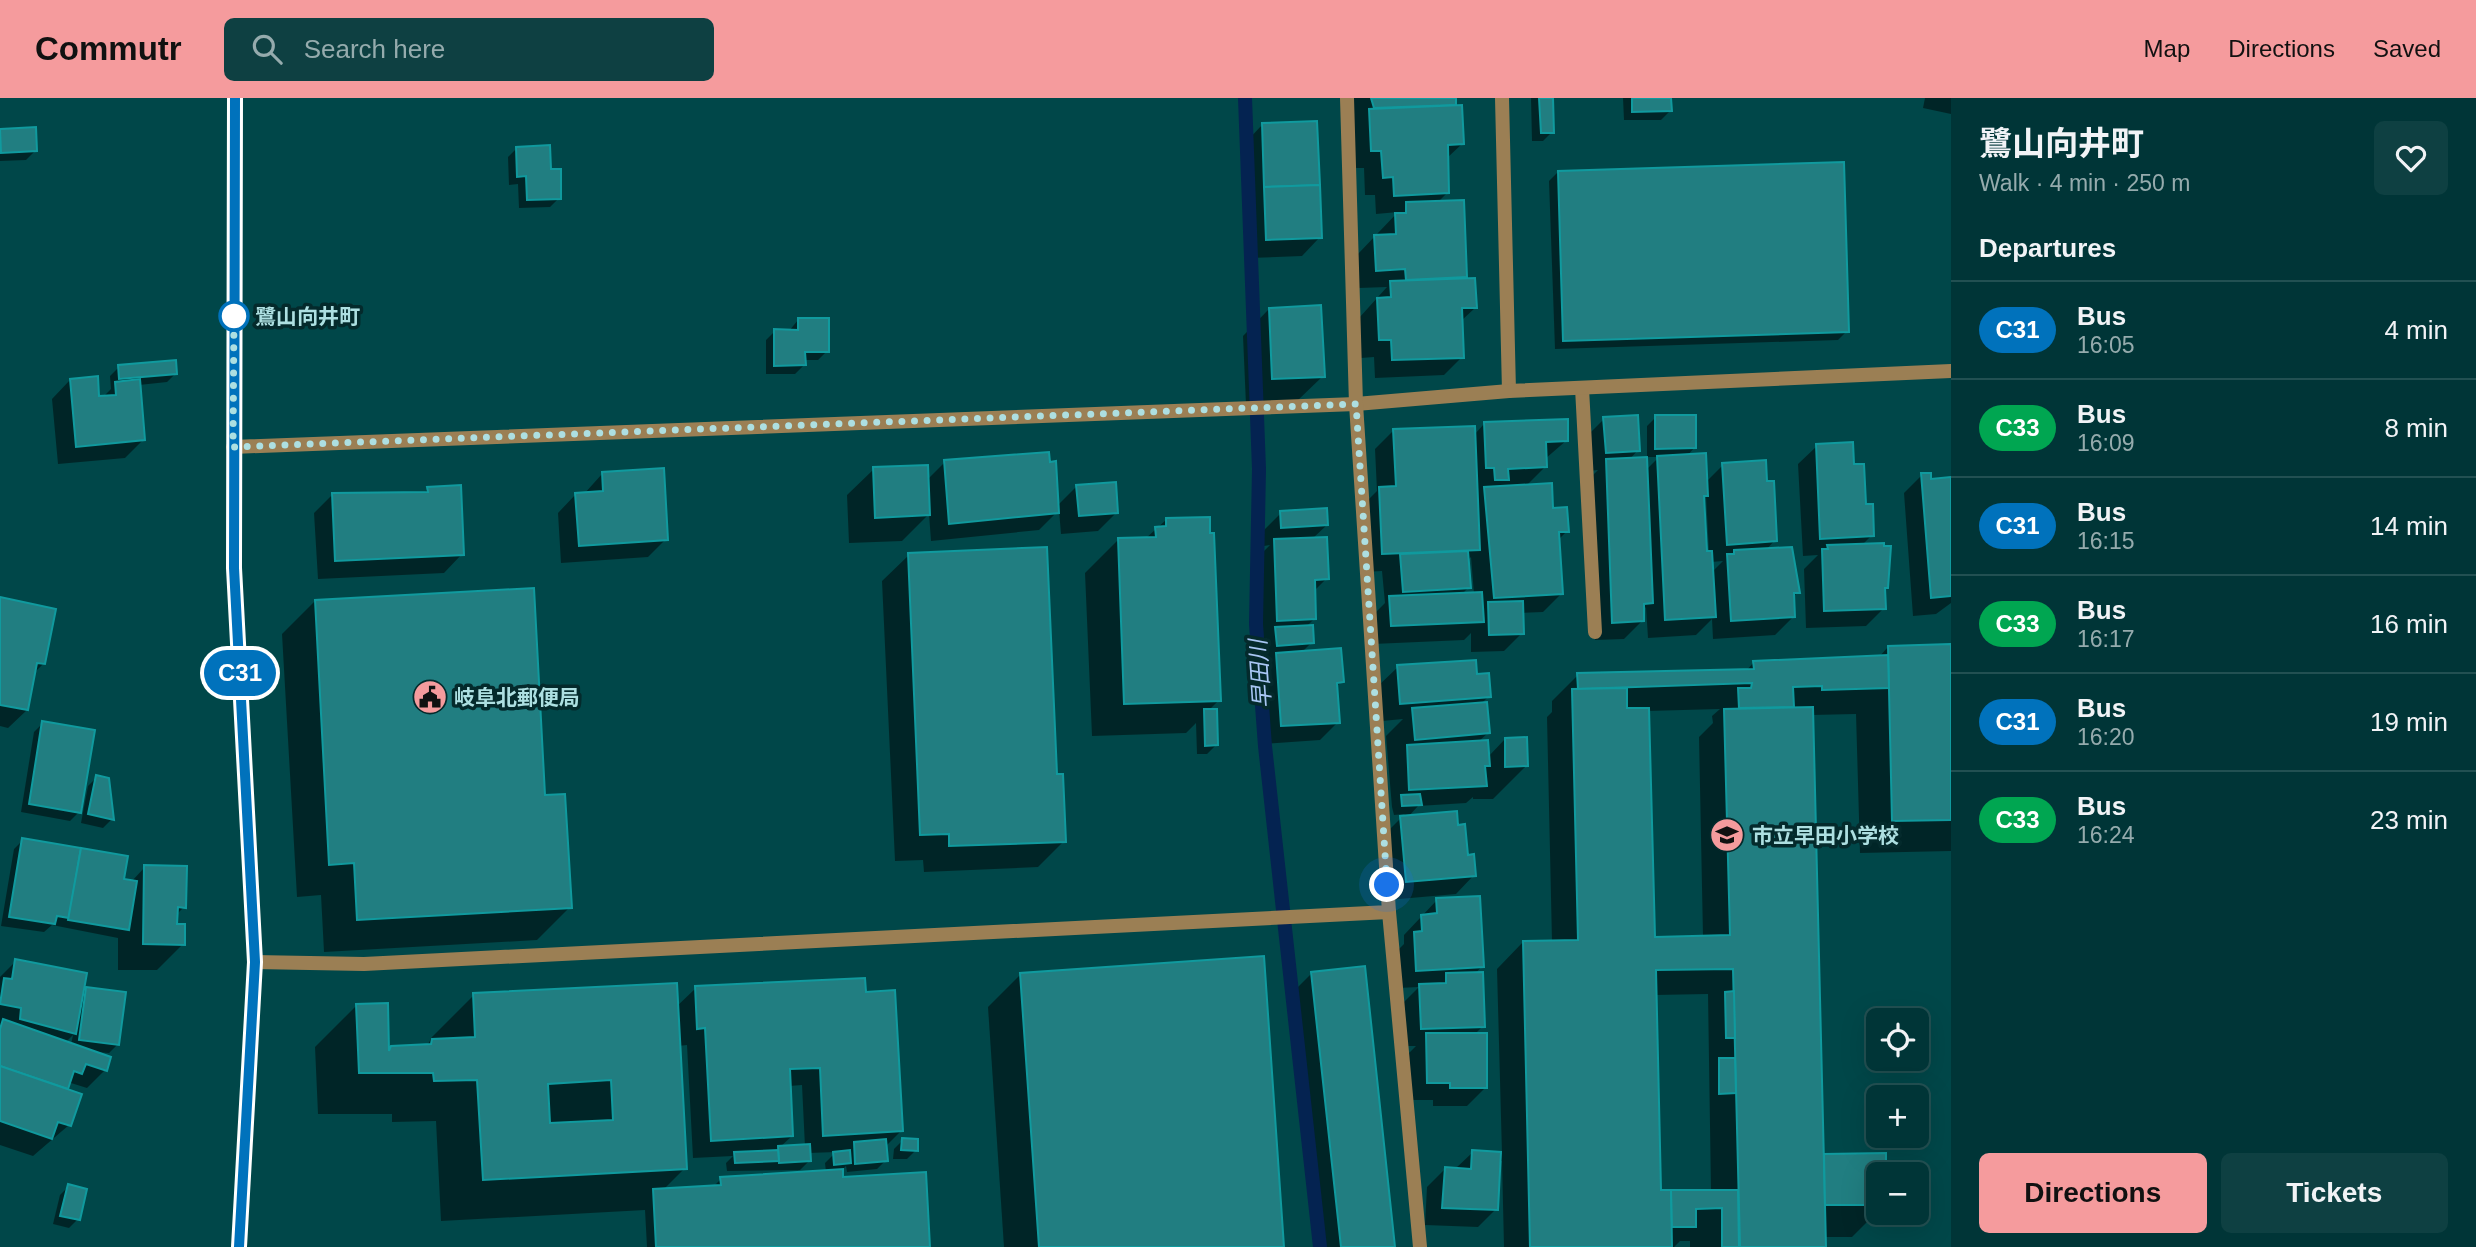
<!DOCTYPE html>
<meta charset="utf-8">
<style>
:root{--surface:#003537;--page:#0e4042;--text:#f1f3f6;--muted:#95abad;--line:#225052;--accent:#f59b9d}
body{margin:0;font-family:Arial,"Noto Sans JP",sans-serif;background:var(--page);color:var(--text);height:100vh;display:flex;flex-direction:column;font-size:26px;white-space:nowrap}
*{box-sizing:border-box;margin:0}
p{font-size:23px;color:var(--muted)}
.icon{flex:none;width:38px;height:38px;fill:none;stroke:currentColor;stroke-width:2;stroke-linecap:round;stroke-linejoin:round}
.map{position:relative;flex:1;overflow:hidden}
.panel{display:flex;flex-direction:column;background:var(--surface);width:525px}
.panel>*{flex:none}
.badge{padding:0 14px;border-radius:23px;font-size:24px;line-height:46px}
.fabs{position:absolute;left:1866px;top:910px;display:grid;gap:14px}
.fabs a{display:grid;place-items:center;width:63px;height:63px;border-radius:10px;background:var(--surface);box-shadow:0 7px 28px #0002,0 0 0 2px var(--line);font-size:35px}
.you{position:absolute;width:35px;height:35px;margin:-18px;border:5px solid #fff;border-radius:50%;background:#1a73e8;box-shadow:0 0 0 10px #1a73e833}
.map>.badge{position:absolute;translate:-50% -50%;box-shadow:0 0 0 4px #fff}
h2{padding:0 28px;font-size:26px;line-height:63px}
.round{display:grid;place-items:center;flex:none;width:74px;height:74px;border-radius:10px;background:var(--page)}
.headline{display:flex;align-items:center;justify-content:space-between;height:119px;padding:0 28px}
h1{font-size:33px;font-weight:700;line-height:52px}
.action{display:flex;gap:14px;margin-top:auto;padding:14px 28px}
.action a{flex:1;height:80px;border-radius:10px;background:var(--accent);color:#111;font-size:28px;font-weight:700;line-height:80px;text-align:center}
.action a+a{background:var(--page);color:var(--text)}
ul{padding:0;list-style:none}
li{display:flex;align-items:center;gap:21px;height:98px;padding:0 28px;border-top:2px solid var(--line)}
li div{flex:1}
li b{display:block;font-size:26px}
li em{font-style:normal}
li .badge{min-width:77px;font-weight:700;text-align:center}
header{display:flex;align-items:center;gap:42px;box-sizing:border-box;height:98px;padding:0 35px;background:var(--accent);color:#111}
header strong{font-size:33px}
nav{display:flex;gap:38px;margin-inline-start:auto;font-size:24px}
.search{width:490px;height:63px;background:var(--page);display:flex;align-items:center;gap:18px;box-sizing:border-box;padding:0 24px;border-radius:10px;color:var(--muted);font-size:26px}
main{display:flex;flex:1;min-height:0}
.map>svg:first-child{display:block}
.shadow{fill:#0007;fill-rule:evenodd}
.lines{fill:none;stroke-linecap:round;stroke-linejoin:round}
.stream{stroke:#042351;stroke-width:14}
.building{fill:#217e81;stroke:#109a9e;stroke-width:2;fill-rule:evenodd}
.lane{stroke:#9b7f54;stroke-width:14}
.street{stroke:#9b7f54;stroke-width:14}
.secondary{stroke:#cfa35d;stroke-width:14}
.line-casing{stroke:#fff;stroke-width:16}
.line{stroke:#0072bc;stroke-width:10}
.walk{stroke:#addfe1;stroke-width:7;stroke-dasharray:0 12.6}
.stop-dot{fill:#fff;stroke:#0072bc;stroke-width:3.5}
.labels{text-anchor:middle;dominant-baseline:central;stroke-width:7;stroke-linejoin:round;paint-order:stroke}
.stop-label{font-size:21px;font-weight:bold;fill:#addfe1;stroke:#042a2c;text-anchor:start}
.poi-label{font-size:21px;font-weight:bold;fill:#addfe1;stroke:#042a2c;text-anchor:start}
.water-label{font-size:23px;font-style:italic;fill:#a8c6f4;stroke:#042a2c}
</style>
<header>
<strong>Commutr</strong>
<div class="search"><svg class="icon" aria-label="search" viewBox="0 0 24 24"><circle cx="10" cy="10" r="6"/><path d="M15 15l6 6"/></svg>Search here</div>
<nav><a>Map</a><a>Directions</a><a>Saved</a></nav>
</header>
<main>
<div class="map">
<svg width="1951" height="1149" viewBox="0 0 1951 1149">
<rect width="100%" height="100%" fill="#004749"/>
<g class="shadow">
<polygon points="1348,0 1454,0 1451,9 1463,45 1446,61 1447,95 1437,105 1463,103 1466,182 1475,210 1461,223 1462,259 1444,277 1375,280 1374,259 1361,260 1359,220 1387,189 1359,190 1357,157 1398,114 1376,116 1375,97 1365,97 1364,70 1353,70"/>
<polygon points="1531,0 1551,0 1552,34 1543,43 1532,43"/>
<polygon points="1623,0 1669,0 1670,13 1661,22 1624,22"/>
<polygon points="1925,0 1951,0 1951,16 1923,10"/>
<polygon points="1263,26 1320,139 1302,158 1249,160 1245,45"/>
<polygon points="0,32 35,53 26,62 0,63"/>
<polygon points="517,50 549,72 559,100 550,109 519,110 518,86 509,87 508,59"/>
<polygon points="1558,74 1847,233 1838,242 1555,251 1549,83"/>
<polygon points="1269,211 1323,278 1296,304 1246,307 1243,238"/>
<polygon points="798,222 827,253 818,262 804,262 804,267 795,276 766,276 766,242 775,233 789,233"/>
<polygon points="119,269 176,275 167,284 139,287 143,342 125,360 58,366 52,301 70,282 97,300 102,300 111,291 110,278"/>
<path d="M 1656,319 L 1695,349 L 1686,359 L 1706,384 L 1723,367 L 1766,385 L 1775,442 L 1766,452 L 1798,494 L 1792,500 L 1793,519 L 1775,537 L 1713,541 L 1712,521 L 1696,537 L 1648,540 L 1646,509 L 1642,513 L 1642,523 L 1624,541 L 1595,542 L 1589,381 L 1598,372 L 1588,373 L 1586,339 L 1604,321 L 1638,352 L 1629,362 L 1645,373 L 1659,359 L 1647,359 L 1647,328 ZM 1706,398 L 1709,454 L 1705,454 L 1702,401 ZM 1723,463 L 1712,474 L 1711,464 Z"/>
<path d="M 1484,326 L 1567,342 L 1545,361 L 1545,369 L 1526,388 L 1551,411 L 1567,433 L 1558,442 L 1562,495 L 1543,514 L 1521,515 L 1522,535 L 1504,553 L 1471,554 L 1471,535 L 1464,542 L 1373,546 L 1372,518 L 1385,505 L 1382,473 L 1364,474 L 1361,409 L 1377,393 L 1375,351 L 1393,333 L 1474,337 ZM 1471,459 L 1474,496 L 1461,497 L 1469,489 L 1467,463 Z"/>
<polygon points="1817,348 1852,368 1872,437 1862,447 1886,489 1883,492 1884,510 1866,528 1806,530 1804,471 1818,457 1803,458 1798,366"/>
<polygon points="945,364 1057,408 1077,388 1116,415 1098,433 1061,436 1059,412 1039,432 931,443 929,416 902,443 849,445 847,397 874,371 927,382"/>
<polygon points="602,376 666,441 648,459 561,465 558,415 576,396 584,396"/>
<polygon points="1922,377 1929,383 1951,381 1951,505 1936,516 1913,518 1904,395"/>
<polygon points="428,391 462,456 444,475 318,481 314,415 332,397 401,394 402,397 423,396"/>
<polygon points="1281,415 1327,427 1312,441 1327,480 1314,493 1314,521 1306,529 1312,544 1301,555 1342,583 1335,590 1338,624 1320,642 1263,646 1259,575 1269,564 1259,565 1258,549 1267,540 1260,540 1256,461 1270,447 1264,448 1263,433"/>
<polygon points="1166,422 1219,602 1208,613 1216,647 1207,656 1197,656 1196,625 1186,635 1092,638 1085,475 1118,442 1145,441"/>
<polygon points="909,457 1056,677 1064,743 1038,769 924,774 923,762 895,763 882,483"/>
<polygon points="0,501 43,566 34,575 27,612 8,630 0,628"/>
<polygon points="315,503 543,698 570,809 537,842 324,854 321,797 297,799 282,536"/>
<path d="M 1951,548 L 1951,753 L 1860,755 L 1856,616 L 1812,617 L 1822,1060 L 1884,1057 L 1884,1076 L 1878,1076 L 1878,1113 L 1852,1139 L 1824,1139 L 1824,1149 L 1690,1149 L 1690,1143 L 1680,1143 L 1674,1149 L 1504,1149 L 1502,1063 L 1499,1063 L 1496,1111 L 1478,1129 L 1425,1127 L 1427,1089 L 1445,1071 L 1455,1071 L 1473,1054 L 1502,1056 L 1497,871 L 1523,844 L 1552,844 L 1547,619 L 1552,614 L 1552,603 L 1578,577 L 1746,573 L 1754,564 L 1879,559 L 1888,549 ZM 1720,611 L 1712,618 L 1713,625 L 1699,639 L 1703,839 L 1653,840 L 1647,613 ZM 1708,896 L 1711,1093 L 1672,1094 L 1669,1097 L 1659,1094 L 1655,897 Z"/>
<polygon points="1398,569 1475,578 1489,598 1481,606 1488,635 1478,644 1488,659 1505,641 1526,668 1493,701 1473,701 1473,699 1466,705 1418,708 1408,719 1456,729 1474,777 1456,796 1388,802 1383,738 1405,716 1394,717 1392,709 1386,638 1403,621 1382,623 1379,587"/>
<polygon points="43,625 83,710 70,723 21,714 34,634"/>
<polygon points="97,679 112,721 103,730 81,725 88,688"/>
<polygon points="23,742 122,782 131,784 145,769 184,809 176,817 176,828 183,846 157,872 118,872 118,840 52,827 44,834 1,828 14,751"/>
<polygon points="1437,802 1482,868 1475,876 1483,928 1475,936 1486,989 1467,1008 1433,1008 1433,1002 1410,1002 1409,955 1416,948 1403,948 1402,906 1419,889 1398,890 1396,854 1404,846 1404,837"/>
<path d="M 16,863 L 82,895 L 86,890 L 118,946 L 109,955 L 96,954 L 105,972 L 87,990 L 71,985 L 67,989 L 69,1027 L 33,1058 L 0,1047 L 0,879 ZM 73,937 L 71,947 L 65,945 Z"/>
<polygon points="1364,870 1395,1149 1321,1149 1294,893 1312,875"/>
<polygon points="1021,876 1282,1149 1004,1149 988,909"/>
<path d="M 696,890 L 864,896 L 901,1033 L 885,1049 L 886,1062 L 877,1071 L 847,1074 L 846,1068 L 841,1073 L 841,1080 L 929,1149 L 647,1149 L 645,1112 L 441,1123 L 436,1023 L 392,1024 L 392,1016 L 318,1016 L 315,949 L 357,907 L 388,954 L 392,950 L 427,948 L 432,939 L 474,897 L 676,909 ZM 687,947 L 693,1060 L 733,1058 L 726,1065 L 727,1073 L 800,1072 L 809,1063 L 809,1055 L 836,1054 L 825,1065 L 826,1074 L 721,1081 L 713,1089 L 663,1092 L 685,1070 L 678,948 ZM 802,987 L 805,1049 L 778,1051 L 792,1038 L 789,988 Z"/>
<polygon points="903,1042 916,1052 907,1061 893,1061 894,1051"/>
<polygon points="69,1088 78,1121 69,1130 53,1126 60,1097"/>
</g>
<g class="lines">
<polyline class="stream" points="1245,0 1259,371 1256,526 1265,648 1320,1149"/>
</g>
<g class="building">
<polygon points="1371,0 1456,0 1456,7 1374,10"/>
<polygon points="1539,0 1553,0 1554,35 1541,35"/>
<polygon points="1632,0 1671,0 1672,13 1632,14"/>
<polygon points="1462,7 1464,46 1448,47 1449,95 1394,98 1393,79 1383,80 1381,53 1371,53 1369,11"/>
<polygon points="1317,23 1320,87 1264,89 1262,25"/>
<polygon points="36,29 37,53 1,55 0,31"/>
<polygon points="550,47 551,71 561,71 561,101 527,102 526,78 517,79 516,49"/>
<polygon points="1844,64 1849,234 1563,243 1558,73"/>
<polygon points="1320,87 1322,140 1266,142 1264,89"/>
<polygon points="1464,102 1467,179 1406,182 1405,171 1376,173 1374,137 1396,136 1395,115 1406,115 1406,104"/>
<polygon points="1475,180 1477,210 1462,210 1464,260 1392,262 1391,242 1379,242 1377,200 1391,199 1390,183"/>
<polygon points="1321,207 1325,279 1272,281 1269,210"/>
<polygon points="798,220 829,220 829,254 805,254 806,267 774,268 774,231 798,232"/>
<polygon points="176,262 177,276 119,281 118,267"/>
<polygon points="98,278 99,298 116,297 115,284 140,281 145,342 76,349 70,281"/>
<polygon points="1638,317 1640,353 1606,355 1603,319"/>
<polygon points="1655,317 1696,317 1696,350 1655,351"/>
<polygon points="1568,321 1568,343 1546,344 1547,369 1508,371 1509,382 1495,382 1494,370 1486,370 1484,324"/>
<polygon points="1475,328 1480,452 1382,456 1379,389 1396,388 1393,331"/>
<polygon points="1853,344 1854,366 1864,366 1866,406 1873,406 1874,438 1820,441 1816,346"/>
<polygon points="1049,354 1050,364 1056,363 1059,415 949,426 944,362"/>
<polygon points="1706,355 1708,398 1704,398 1707,453 1712,453 1716,519 1665,522 1657,358"/>
<polygon points="1647,359 1653,505 1644,506 1644,523 1612,525 1606,361"/>
<polygon points="1766,362 1767,383 1774,383 1777,443 1727,447 1722,365"/>
<polygon points="928,367 930,417 875,420 873,369"/>
<polygon points="664,370 668,442 579,448 575,395 603,393 602,374"/>
<polygon points="1921,375 1931,375 1931,381 1951,379 1951,498 1931,500"/>
<polygon points="1116,384 1118,415 1079,418 1076,387"/>
<polygon points="1552,385 1553,410 1567,409 1569,434 1559,434 1563,496 1494,500 1484,389"/>
<polygon points="461,387 464,457 335,463 332,395 428,394 427,389"/>
<polygon points="1327,410 1328,427 1281,430 1280,413"/>
<polygon points="1210,419 1210,435 1214,435 1221,603 1124,606 1118,440 1156,439 1155,429 1166,428 1166,420"/>
<polygon points="1327,439 1329,481 1315,482 1316,521 1277,523 1274,441"/>
<polygon points="1884,445 1884,448 1891,448 1888,490 1885,490 1886,511 1824,513 1822,451 1828,451 1827,447"/>
<polygon points="1047,449 1057,676 1063,676 1066,744 949,748 949,736 920,737 908,455"/>
<polygon points="1792,449 1800,495 1794,495 1795,519 1731,523 1727,456 1734,456 1734,452"/>
<polygon points="1468,453 1471,490 1403,494 1400,456"/>
<polygon points="534,490 545,697 565,696 572,810 357,822 354,765 329,767 315,502"/>
<polygon points="1482,494 1484,524 1391,528 1389,498"/>
<polygon points="0,499 56,511 45,566 37,565 28,612 0,607"/>
<polygon points="1523,503 1524,536 1489,537 1488,504"/>
<polygon points="1313,527 1314,545 1277,548 1275,529"/>
<polygon points="1951,546 1951,722 1892,723 1888,548"/>
<polygon points="1341,550 1344,584 1337,585 1340,625 1281,628 1276,555"/>
<polygon points="1888,557 1889,590 1822,592 1822,588 1793,589 1794,609 1739,610 1738,590 1751,590 1752,585 1578,591 1577,575 1754,571 1753,563"/>
<polygon points="1476,562 1477,576 1489,575 1491,599 1400,606 1397,567"/>
<polygon points="1627,590 1627,610 1649,610 1655,839 1730,837 1724,611 1813,609 1826,1149 1740,1149 1733,871 1656,872 1661,1092 1671,1092 1672,1149 1530,1149 1523,843 1578,842 1572,591"/>
<polygon points="1487,604 1490,635 1415,642 1412,610"/>
<polygon points="1204,611 1217,611 1218,647 1205,648"/>
<polygon points="42,623 95,632 81,715 29,706"/>
<polygon points="1527,639 1528,668 1505,669 1505,640"/>
<polygon points="1488,642 1490,668 1485,668 1487,688 1409,692 1407,647"/>
<polygon points="96,677 109,680 114,722 88,716"/>
<polygon points="1420,696 1422,707 1402,708 1401,697"/>
<polygon points="1457,713 1458,727 1465,726 1468,757 1474,756 1476,778 1406,784 1400,718"/>
<polygon points="22,740 81,750 69,820 57,818 55,826 9,819"/>
<polygon points="81,750 128,758 124,781 137,783 129,832 68,822"/>
<polygon points="144,767 187,768 186,810 178,809 177,826 185,826 185,847 143,846"/>
<polygon points="1480,798 1484,869 1416,873 1414,834 1422,833 1421,817 1437,815 1436,800"/>
<polygon points="1264,858 1284,1149 1039,1149 1020,875"/>
<polygon points="15,861 87,875 76,936 20,921 21,910 0,906 4,880 12,881"/>
<polygon points="1365,868 1395,1149 1341,1149 1311,874"/>
<polygon points="1483,874 1485,929 1421,931 1419,886 1446,885 1446,875"/>
<polygon points="865,880 866,894 895,892 903,1033 823,1038 820,970 790,971 793,1038 711,1043 705,930 697,931 695,888"/>
<path d="M 677,885 L 687,1071 L 483,1082 L 477,982 L 434,983 L 433,975 L 359,975 L 356,906 L 388,905 L 389,953 L 391,948 L 431,946 L 432,941 L 475,939 L 473,895 ZM 611,982 L 613,1022 L 550,1025 L 548,986 Z"/>
<polygon points="86,889 126,894 119,947 79,942"/>
<polygon points="1734,893 1735,940 1726,940 1725,894"/>
<polygon points="3,921 111,959 107,973 86,966 82,976 74,973 68,991 0,968 0,931"/>
<polygon points="1426,935 1487,935 1487,990 1450,990 1450,985 1427,985"/>
<polygon points="1719,960 1735,960 1736,995 1719,996"/>
<polygon points="0,968 82,996 71,1028 58,1024 52,1041 0,1023"/>
<polygon points="902,1040 918,1041 918,1053 901,1052"/>
<polygon points="886,1041 888,1063 855,1066 854,1044"/>
<polygon points="810,1046 811,1063 779,1065 778,1048"/>
<polygon points="778,1052 779,1063 735,1065 734,1054"/>
<polygon points="850,1052 851,1065 834,1067 833,1054"/>
<polygon points="1472,1052 1501,1054 1498,1112 1442,1110 1445,1069 1471,1071"/>
<polygon points="1886,1055 1886,1076 1878,1076 1878,1107 1825,1107 1824,1056"/>
<polygon points="843,1071 843,1079 926,1074 930,1149 656,1149 653,1091 721,1087 720,1079"/>
<polygon points="68,1086 87,1091 80,1122 60,1118"/>
<polygon points="1671,1092 1738,1092 1739,1149 1722,1149 1722,1110 1696,1111 1696,1129 1672,1129"/>
</g>
<g class="lines">
<polyline class="lane" points="1582,290 1595,534"/>
<g class="street">
<polyline points="1502,0 1509,293"/>
<polyline points="233,349 1356,306 1509,293 1951,273"/>
<polyline points="1389,814 1420,1149"/>
<polyline points="255,864 364,866 1389,814 1356,306 1347,0"/>
</g>
<polyline class="secondary" points="235,0 234,470 255,864 239,1149"/>
</g>
<g class="lines">
<g class="line-casing">
<polyline id="line" points="235,0 234,470 255,864 239,1149"/>
</g>
<use href="#line" class="line"/>
<polyline class="walk" points="234,218 234,215 233,349 1356,306 1387,787"/>
</g>
<defs>
<g id="civic-disc" transform="scale(1.75)"><circle r="9.5" fill="#f59b9d" stroke="#042a2c"/><path d="M-.6-6.5H3V-4.5H.6V-3L4-1V1h2V6H-6V1h2V-1L-.6-3ZM-1.2 2.5V6h2.4V2.5Z" fill="#111"/></g>
<g id="school-disc" transform="scale(1.75)"><circle r="9.5" fill="#f59b9d" stroke="#042a2c"/><path d="M0-5L7-2L0 1L-7-2ZM-4 1L0 2.5L4 1V4Q0 6-4 4Z" fill="#111"/></g>
</defs>
<g fill-rule="evenodd">
<use href="#civic-disc" x="430" y="599"/>
<use href="#school-disc" x="1727" y="737"/>
</g>
<circle class="stop-dot" cx="234" cy="218" r="14"/>
<g class="labels">
<g class="stop-label">
<text x="255" y="218">鷺山向井町</text>
</g>
<g class="poi-label">
<text x="454" y="599">岐阜北郵便局</text>
<text x="1752" y="737">市立早田小学校</text>
</g>
<g class="water-label">
<text transform="translate(1260 576) rotate(-94)">早田川</text>
</g>
</g>
</svg>
<div class="fabs">
<a><svg class="icon" aria-label="locate" viewBox="0 0 24 24"><circle cx="12" cy="12" r="6"/><path d="M12 2v4M12 18v4M2 12h4M18 12h4"/></svg></a>
<a>+</a>
<a>−</a>
</div>
<div class="you" style="left:1387px;top:787px"></div>
<b class="badge" style="left:240px;top:575px;background:#0072bc;color:#fff">C31</b>
</div>
<section class="panel">
<div class="headline"><div><h1>鷺山向井町</h1><p>Walk · 4 min · 250 m</p></div><a class="round"><svg class="icon" aria-label="heart" viewBox="0 0 24 24"><path d="M12 20l-8-8c-3-5 5-10 8-4 3-6 11-1 8 4z"/></svg></a></div>
<h2>Departures</h2>
<ul>
<li><span class="badge" style="background:#0072bc;color:#fff">C31</span><div><b>Bus</b><p>16:05</p></div><em>4 min</em></li>
<li><span class="badge" style="background:#00a651;color:#fff">C33</span><div><b>Bus</b><p>16:09</p></div><em>8 min</em></li>
<li><span class="badge" style="background:#0072bc;color:#fff">C31</span><div><b>Bus</b><p>16:15</p></div><em>14 min</em></li>
<li><span class="badge" style="background:#00a651;color:#fff">C33</span><div><b>Bus</b><p>16:17</p></div><em>16 min</em></li>
<li><span class="badge" style="background:#0072bc;color:#fff">C31</span><div><b>Bus</b><p>16:20</p></div><em>19 min</em></li>
<li><span class="badge" style="background:#00a651;color:#fff">C33</span><div><b>Bus</b><p>16:24</p></div><em>23 min</em></li>
</ul>
<div class="action"><a>Directions</a><a>Tickets</a></div>
</section>
</main>
